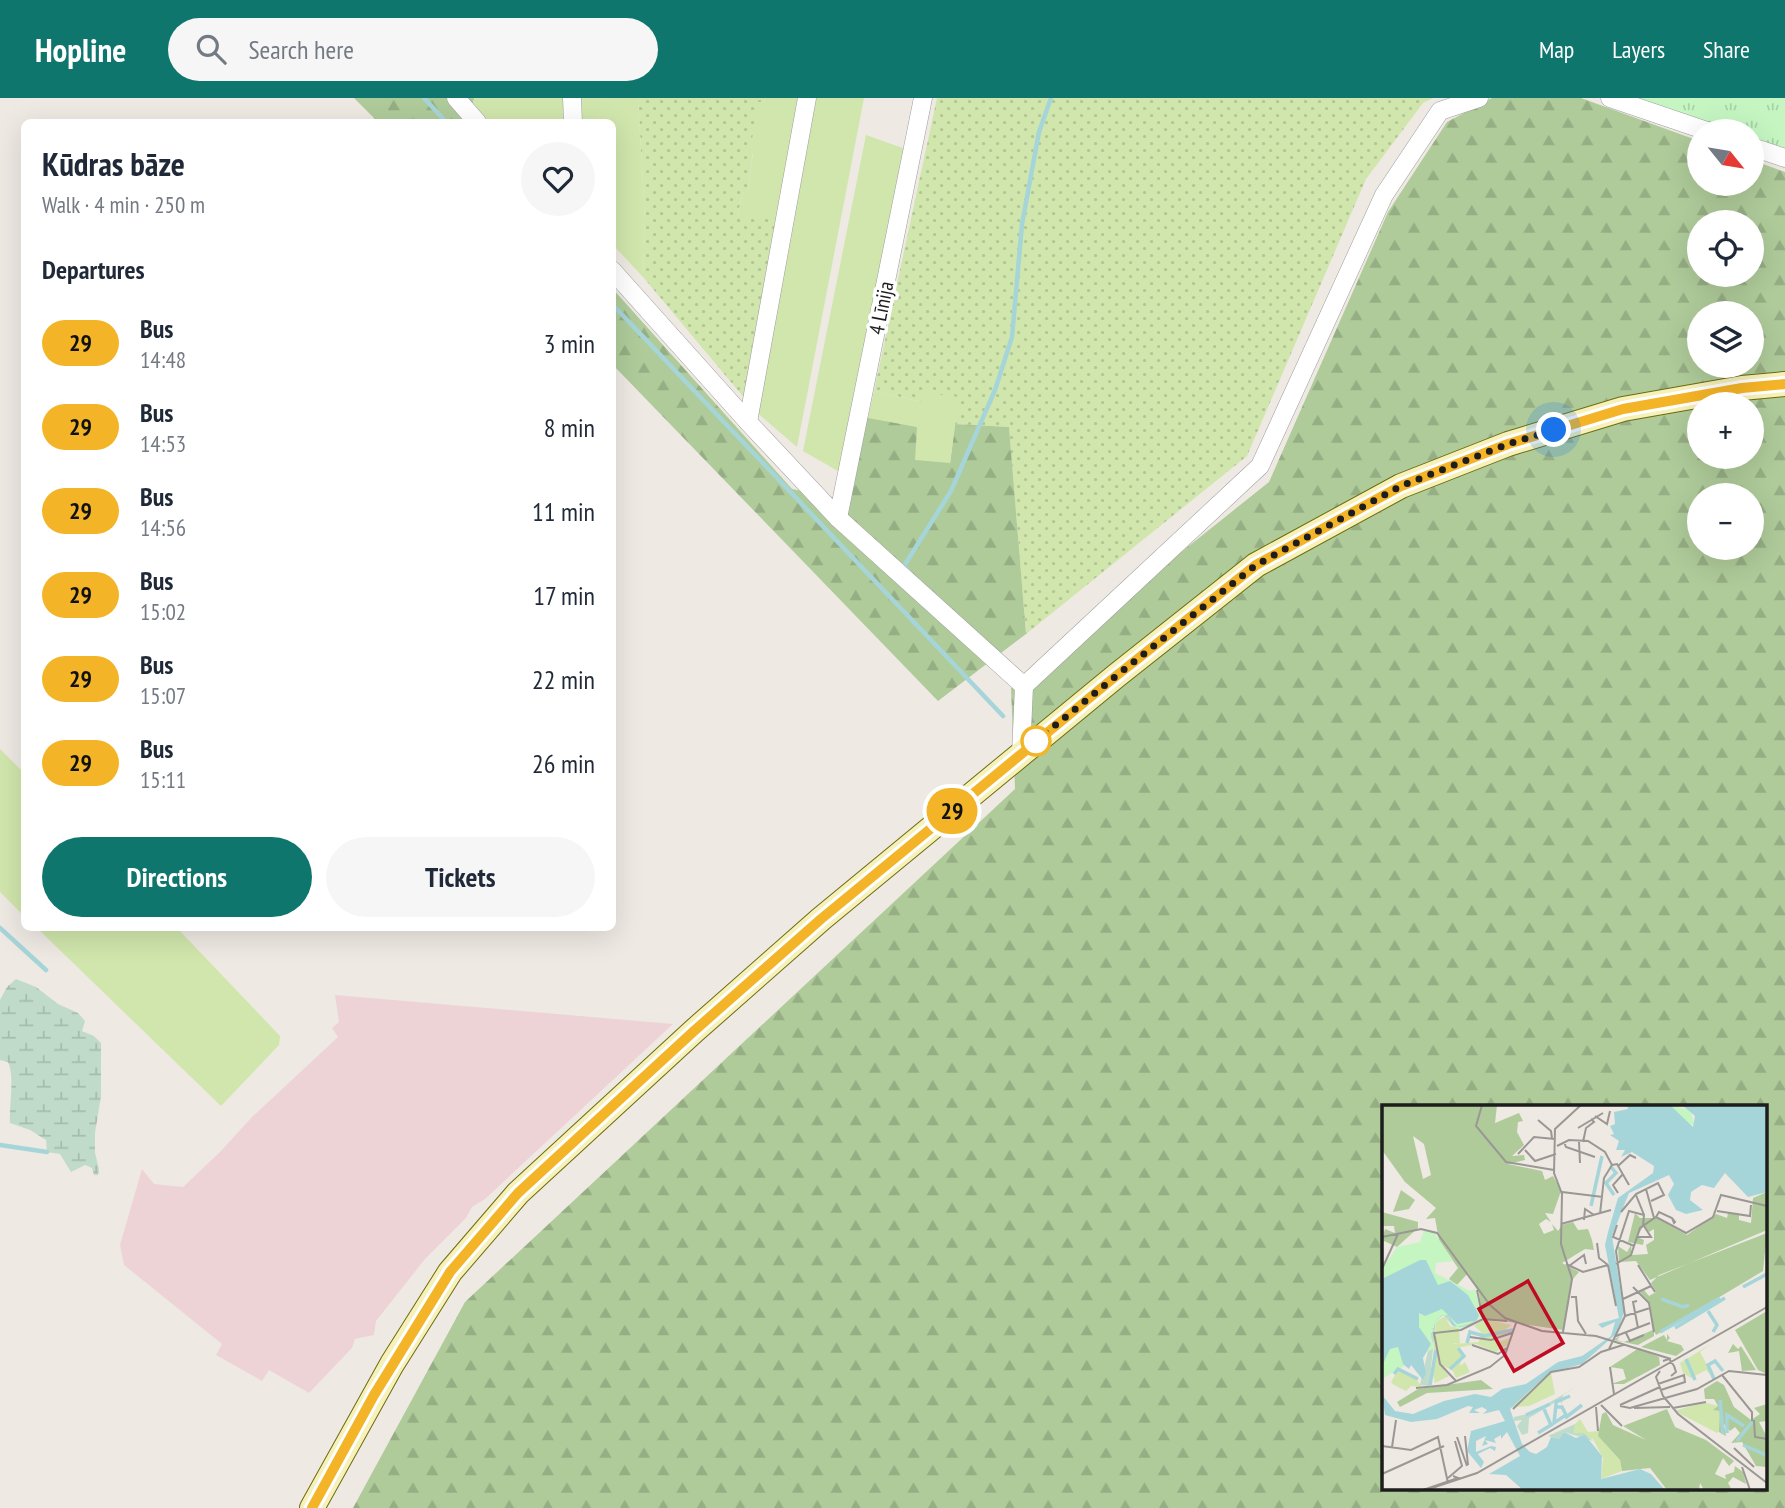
<!DOCTYPE html>
<meta charset="utf-8">
<style>
:root{--surface:#fff;--page:#f6f6f7;--text:#1f2937;--muted:#747a83;--accent:#0f766e}
body{margin:0;font-family:"PT Sans Narrow",sans-serif;background:var(--page);color:var(--text);height:100vh;display:flex;flex-direction:column;font-size:26px;white-space:nowrap}
*{box-sizing:border-box;margin:0}
p{font-size:23px;color:var(--muted)}
.icon{flex:none;width:38px;height:38px;fill:none;stroke:currentColor;stroke-width:2;stroke-linecap:round;stroke-linejoin:round}
.map{position:relative;flex:1;overflow:hidden}
.drawer{position:absolute;left:21px;top:21px;width:595px;height:812px;display:flex;flex-direction:column;background:var(--surface);border-radius:10px;box-shadow:0 7px 28px #0002}
.drawer>*{flex:none}
.badge{padding:0 14px;border-radius:23px;font-size:24px;line-height:46px}
.needle{width:46px;rotate:120deg}
.fabs{position:absolute;left:1687px;top:21px;display:grid;gap:14px}
.fabs a{display:grid;place-items:center;width:77px;height:77px;border-radius:50%;background:var(--surface);box-shadow:0 7px 28px #0002;font-size:35px}
.you{position:absolute;width:35px;height:35px;margin:-18px;border:5px solid #fff;border-radius:50%;background:#1a73e8;box-shadow:0 0 0 10px #1a73e833}
.map>.badge{position:absolute;translate:-50% -50%;box-shadow:0 0 0 4px #fff}
h2{padding:0 21px;font-size:26px;line-height:63px}
.round{display:grid;place-items:center;flex:none;width:74px;height:74px;border-radius:37px;background:var(--page)}
.headline{display:flex;align-items:center;justify-content:space-between;height:119px;padding:0 21px}
h1{font-size:33px;font-weight:600;line-height:52px}
.cta{display:flex;gap:14px;margin-top:auto;padding:14px 21px}
.cta a{flex:1;height:80px;border-radius:42px;background:var(--accent);color:#fff;font-size:28px;font-weight:600;line-height:80px;text-align:center}
.cta a+a{background:var(--page);color:var(--text)}
ul{padding:0;list-style:none}
li{display:flex;align-items:center;gap:21px;height:84px;padding:0 21px}
li div{flex:1}
li b{display:block;font-size:26px}
li em{font-style:normal}
li .badge{min-width:77px;font-weight:700;text-align:center}
header{display:flex;align-items:center;gap:42px;box-sizing:border-box;height:98px;padding:0 35px;background:var(--accent);color:#fff}
header strong{font-size:33px}
nav{display:flex;gap:38px;margin-inline-start:auto;font-size:24px}
.search{width:490px;height:63px;background:var(--page);display:flex;align-items:center;gap:18px;box-sizing:border-box;padding:0 24px;border-radius:38px;color:var(--muted);font-size:26px}
.map>svg:first-child{display:block}
.commercial{fill:#eed3d6}
.grass{fill:url(#grass-dots)}
.forest{fill:url(#forest-firs);fill-rule:evenodd}
.wetland{fill:url(#wetland-marsh)}
.park{fill:url(#park-tufts)}
.garden{fill:#d0e6ac}
.lines{fill:none;stroke-linecap:round;stroke-linejoin:round}
.stream{stroke:#a6d5d9;stroke-width:4.5}
.street-casing{stroke:#9e9e9e;stroke-width:19}
.secondary-casing{stroke:#6e6b0a;stroke-width:26}
.street{stroke:#fff;stroke-width:18}
.secondary{stroke:#f6f0b9;stroke-width:24}
.line-casing{stroke:#fff;stroke-width:16}
.line{stroke:#f4b427;stroke-width:10}
.walk{stroke:#1d1d1d;stroke-width:7;stroke-dasharray:0 12.6}
.stop-dot{fill:#fff;stroke:#f4b427;stroke-width:3.5}
.labels{text-anchor:middle;dominant-baseline:central;stroke-width:7;stroke-linejoin:round;paint-order:stroke}
.street-label{font-size:21px;fill:#1d1d1d;stroke:#fff}
.inset-river{fill:none;stroke:#a6d5d9;stroke-width:3.5}
.inset-road{fill:none;stroke:#9a9794;stroke-width:2}
.view{fill:#c00b24;fill-opacity:0.15;stroke:#c00b24;stroke-width:3.5}
.inset-edge{fill:none;stroke:#1d1d1d;stroke-width:3.5}
</style>
<header>
<strong>Hopline</strong>
<div class="search"><svg class="icon" aria-label="search" viewBox="0 0 24 24"><circle cx="10" cy="10" r="6"/><path d="M15 15l6 6"/></svg>Search here</div>
<nav><a>Map</a><a>Layers</a><a>Share</a></nav>
</header>
<div class="map">
<svg width="1785" height="1410" viewBox="0 0 1785 1410">
<defs>
<pattern id="grass-dots" width="8" height="8" patternUnits="userSpaceOnUse" patternTransform="scale(1.75)"><rect width="8" height="8" fill="#d0e6ac"/><path d="M2 2h.1M6 6h.1" fill="none" stroke="#b2c594" stroke-width="1.8" stroke-linecap="round"/></pattern>
<pattern id="forest-firs" width="22" height="20" patternUnits="userSpaceOnUse" patternTransform="scale(1.75)"><rect width="22" height="20" fill="#afcb9a"/><path d="M5 1l3.5 6h-7zM16 11l3.5 6h-7z" fill="#96ae84"/></pattern>
<pattern id="wetland-marsh" width="20" height="14" patternUnits="userSpaceOnUse" patternTransform="scale(1.75)"><rect width="20" height="14" fill="#c1dbcb"/><path d="M1 5h8M5 5V1M11 12h8M15 12V8" fill="none" stroke="#a5bcae"/></pattern>
<pattern id="park-tufts" width="24" height="20" patternUnits="userSpaceOnUse" patternTransform="scale(1.75)"><rect width="24" height="20" fill="#c5f6c2"/><path d="M3 7l-1-3M5 7V3M7 7l1-3M15 17l-1-3M17 17v-4M19 17l1-3" fill="none" stroke="#a9d2a6"/></pattern>
</defs>
<rect width="100%" height="100%" fill="#eee9e3"/>
<polygon class="commercial" points="335,897 673,926 485,1101 472,1109 466,1120 425,1161 376,1223 374,1237 355,1241 352,1250 309,1295 269,1272 262,1283 216,1257 222,1246 124,1167 120,1147 142,1071 154,1086 183,1089 220,1054 252,1019 338,939 332,930 339,924"/>
<g class="grass">
<polygon points="638,0 765,0 764,5 759,4 748,92 743,95 738,115 790,124 756,314 643,179 645,123"/>
<polygon points="937,0 1433,0 1423,5 1366,81 1247,358 1026,536 1009,329 955,326 958,299 922,304 874,293"/>
</g>
<g class="forest">
<polygon points="354,0 474,0 472,12 479,24 378,24"/>
<path d="M 1492,0 L 1581,0 L 1699,43 L 1699,86 L 1752,86 L 1752,62 L 1785,74 L 1785,1410 L 353,1410 L 465,1204 L 1015,691 L 1011,590 L 1269,384 L 1388,114 L 1447,24 ZM 1699,124 L 1752,124 L 1752,177 L 1699,177 ZM 1699,215 L 1752,215 L 1752,268 L 1699,268 ZM 1699,306 L 1752,306 L 1752,359 L 1699,359 ZM 1699,397 L 1752,397 L 1752,450 L 1699,450 ZM 1384,1009 L 1766,1009 L 1766,1391 L 1384,1391 Z"/>
<polygon points="612,190 792,391 837,400 857,317 918,329 950,365 955,326 1009,329 1026,536 938,603 613,267"/>
</g>
<path class="wetland" d="M 16,881 L 36,889 L 58,906 L 78,915 L 85,923 L 82,933 L 94,938 L 101,945 L 101,998 L 95,1035 L 95,1055 L 99,1071 L 98,1077 L 94,1077 L 92,1070 L 85,1067 L 71,1074 L 60,1056 L 47,1054 L 46,1042 L 30,1032 L 10,1025 C 9,1006 15,979 8,964 L 0,962 L 0,902 L 7,889 Z"/>
<polygon class="park" points="1631,0 1785,0 1785,56 1752,44 1752,33 1722,33"/>
<g class="garden">
<polygon points="474,0 638,0 645,123 643,179 613,147 612,24 485,24 472,12"/>
<polygon points="765,0 800,0 780,123 738,116 743,95 748,92 753,55 750,54 758,4 764,5"/>
<polygon points="813,0 864,0 797,349 756,314"/>
<polygon points="866,37 911,53 843,376 803,353"/>
<polygon points="874,293 921,304 925,295 959,299 950,365 915,362 917,329 868,320"/>
<polygon points="0,651 24,675 24,818 0,794"/>
<polygon points="37,830 177,830 280,938 279,947 221,1008"/>
</g>
<g class="lines">
<g class="stream">
<polyline points="424,0 446,24"/>
<polyline points="612,206 1003,618"/>
<polyline points="908,472 904,468 951,393 995,292 1012,239 1022,126 1039,34 1051,0"/>
<polyline points="0,830 46,872"/>
<polyline points="0,1047 47,1054"/>
</g>
<g class="street-casing">
<g id="street">
<polyline points="456,0 477,24"/>
<polyline points="572,0 573,24"/>
<polyline points="1610,0 1707,33"/>
<polyline points="1752,49 1785,60"/>
<polyline points="612,172 748,324 838,420 1024,588 1021,656"/>
<polyline points="748,324 807,0"/>
<polyline points="838,420 923,0"/>
<polyline points="1024,588 1260,368 1384,97 1440,13 1479,0"/>
</g>
</g>
<g class="secondary-casing">
<polyline id="secondary" points="312,1410 392,1266 450,1174 518,1095 694,933 821,821 1116,578 1256,467 1401,388 1508,346 1623,311 1742,290 1785,286"/>
</g>
<use href="#street" class="street"/>
<use href="#secondary" class="secondary"/>
</g>
<g class="lines">
<g class="line-casing">
<polyline id="line" points="312,1410 374,1297 450,1174 518,1095 694,933 821,821 1116,578 1256,467 1401,388 1508,346 1623,311 1742,290 1785,286"/>
</g>
<use href="#line" class="line"/>
<polyline class="walk" points="1036,643 1116,578 1256,467 1401,388 1508,346 1554,332"/>
</g>
<circle class="stop-dot" cx="1036" cy="643" r="14"/>
<g class="labels">
<g class="street-label">
<text transform="translate(881 210) rotate(-79)">4 Līnija</text>
</g>
</g>
<g transform="translate(1382 1007)">
<rect width="385" height="385" fill="#eee9e3"/>
<path d="M 101,214 L 130,220 L 124,224 L 125,230 L 113,234 L 114,238 L 128,233 L 126,240 L 114,247 L 94,239 L 75,243 L 72,239 L 97,237 L 99,227 L 92,221 ZM 329,239 L 318,247 L 325,260 L 334,257 L 327,261 L 333,275 L 324,265 L 309,273 L 301,268 L 298,258 ZM 321,297 L 336,301 L 332,305 L 338,306 L 339,325 L 335,328 L 293,306 ZM 198,314 L 206,327 L 217,326 L 216,331 L 238,355 L 240,366 L 219,374 L 221,353 L 211,334 L 191,328 L 189,323 Z" fill="#d0e6ac"/>
<path d="M 0,0 L 115,0 L 113,18 L 137,8 L 141,16 L 136,17 L 135,27 L 142,40 L 130,51 L 142,50 L 143,55 L 126,59 L 160,66 L 163,75 L 171,71 L 179,86 L 171,109 L 163,108 L 169,117 L 164,114 L 157,119 L 162,129 L 172,125 L 170,119 L 176,126 L 180,120 L 191,117 L 196,125 L 206,124 L 210,135 L 212,145 L 203,144 L 180,158 L 197,167 L 190,175 L 181,225 L 101,213 L 97,188 L 86,168 L 75,180 L 67,174 L 76,163 L 57,135 L 53,113 L 44,114 L 54,103 L 23,77 L 0,45 ZM 31,31 L 42,39 L 49,70 L 41,74 ZM 19,85 L 33,95 L 27,104 L 11,107 ZM 385,87 L 385,125 L 268,175 L 254,156 L 237,157 L 236,141 L 245,147 L 249,140 L 250,150 L 266,149 L 264,140 L 272,135 L 272,124 L 267,127 L 262,120 L 255,132 L 262,135 L 261,140 L 246,137 L 253,108 L 258,113 L 274,113 L 305,130 L 334,109 L 345,113 L 346,108 L 357,109 L 357,115 L 369,118 L 371,93 ZM 0,107 L 36,117 L 36,123 L 15,142 L 0,135 L 3,124 L 13,128 L 12,121 L 0,121 ZM 385,128 L 381,166 L 274,230 L 272,226 L 272,231 L 256,240 L 231,235 L 238,231 L 235,235 L 242,237 L 271,225 L 268,198 L 258,187 L 262,185 L 267,191 L 274,187 L 269,178 L 277,170 ZM 385,206 L 385,269 L 376,265 L 353,225 ZM 285,229 L 288,233 L 285,236 L 299,240 L 302,245 L 294,251 L 259,242 L 282,230 L 285,235 ZM 351,239 L 356,244 L 359,241 L 374,265 L 360,266 L 357,246 L 346,248 ZM 257,243 L 277,252 L 278,260 L 242,279 L 229,279 L 244,274 L 241,264 L 228,262 ZM 99,275 L 111,284 L 45,288 L 18,302 L 15,297 L 36,284 ZM 335,276 L 342,280 L 352,302 L 369,315 L 378,309 L 372,303 L 385,299 L 385,316 L 377,317 L 385,332 L 385,362 L 374,361 L 360,337 L 349,338 L 358,328 L 353,322 L 348,326 L 342,319 L 344,331 L 337,327 L 338,306 L 331,305 L 336,301 L 332,294 L 323,294 L 322,284 ZM 285,304 L 293,322 L 324,335 L 352,356 L 347,361 L 341,353 L 333,369 L 344,374 L 343,370 L 352,367 L 353,361 L 361,367 L 364,379 L 351,372 L 346,378 L 350,385 L 322,385 L 318,378 L 317,385 L 285,385 L 268,363 L 240,366 L 238,355 L 216,331 L 220,309 L 224,307 L 231,320 L 264,335 L 241,321 Z" fill="#afcb9a" fill-rule="evenodd"/>
<path d="M 54,206 L 93,219 L 73,223 L 61,210 L 54,216 L 47,281 L 38,280 L 46,246 L 37,208 ZM 195,281 L 181,290 L 180,299 L 177,295 L 147,313 L 146,328 L 140,330 L 135,321 L 140,315 L 132,316 L 132,312 L 150,308 ZM 193,319 L 191,328 L 202,328 L 211,336 L 182,327 L 177,334 L 190,333 L 196,337 L 192,343 L 176,343 L 168,356 L 154,360 L 159,356 L 156,350 L 165,350 L 174,340 L 176,334 L 166,331 Z" fill="#c1dbcb"/>
<path d="M 287,0 L 308,5 L 313,21 L 301,16 ZM 42,125 L 52,127 L 71,156 L 54,158 L 53,168 L 88,186 L 93,184 L 100,212 L 75,225 L 66,211 L 59,211 L 49,229 L 52,243 L 0,274 L 0,164 L 15,142 L 38,137 Z" fill="#c5f6c2"/>
<path d="M 63,211 L 68,221 L 77,224 L 78,239 L 71,238 L 80,249 L 78,261 L 83,257 L 88,267 L 74,273 L 71,266 L 58,259 L 67,271 L 53,278 L 50,265 L 54,217 ZM 16,265 L 34,274 L 40,282 L 29,281 L 24,286 L 12,280 L 9,277 ZM 169,268 L 173,289 L 147,301 L 130,302 Z" fill="#d0e6ac"/>
<path d="M 245,0 L 288,0 L 311,22 L 313,11 L 300,0 L 385,0 L 385,87 L 366,92 L 343,68 L 332,83 L 320,80 L 309,87 L 308,95 L 321,105 L 304,109 L 294,105 L 286,90 L 292,79 L 287,70 L 247,88 L 230,131 L 242,207 L 235,228 L 200,259 L 167,268 L 128,304 L 140,339 L 148,347 L 154,349 L 165,342 L 169,332 L 177,334 L 182,327 L 194,333 L 203,330 L 220,351 L 219,374 L 258,364 L 269,369 L 283,385 L 141,385 L 124,370 L 107,369 L 138,351 L 125,327 L 119,334 L 119,330 L 112,334 L 114,338 L 103,335 L 106,339 L 100,341 L 104,331 L 94,336 L 94,347 L 109,341 L 114,342 L 113,346 L 108,343 L 96,349 L 102,357 L 99,363 L 85,346 L 89,326 L 123,316 L 117,305 L 101,309 L 105,305 L 100,302 L 92,305 L 98,308 L 87,308 L 91,302 L 86,301 L 55,314 L 29,317 L 3,310 L 0,290 L 13,306 L 31,309 L 62,296 L 93,289 L 109,292 L 120,284 L 144,279 L 176,257 L 200,251 L 229,231 L 233,217 L 220,223 L 216,219 L 237,213 L 223,140 L 226,127 L 236,93 L 271,68 L 272,61 L 250,47 L 239,52 L 243,45 L 234,45 L 237,36 L 228,30 L 232,29 L 228,21 L 233,19 L 232,7 L 246,4 ZM 38,155 L 44,155 L 56,180 L 68,176 L 86,190 L 97,210 L 95,215 L 89,219 L 79,222 L 75,222 L 70,220 L 66,211 L 61,210 L 52,217 L 53,222 L 49,229 L 51,238 L 49,231 L 50,227 L 52,224 L 49,223 L 52,223 L 52,217 L 60,210 L 66,210 L 75,222 L 88,219 L 92,216 L 75,219 L 60,204 L 43,211 L 37,208 L 37,222 L 49,239 L 41,253 L 44,268 L 41,275 L 29,260 L 27,264 L 21,259 L 16,242 L 8,244 L 0,261 L 0,174 Z" fill="#a6d5d9"/>
<path class="inset-river" d="M 229,62 L 234,68 L 224,78 L 232,90M 209,101 L 220,51M 361,182 L 385,169M 279,194 L 301,202 L 307,200M 326,206 L 335,220 L 331,227M 293,223 L 343,193M 278,227 L 338,193M 85,238 L 88,227 L 102,231 L 131,225M 304,254 L 313,275M 68,264 L 82,251 L 76,243M 12,269 L 16,264 L 36,274M 332,274 L 326,260 L 333,256 L 341,266M 48,280 L 54,245M 338,295 L 341,329M 173,302 L 180,302 L 184,310 L 172,318 L 174,300 L 174,297 L 188,291M 144,310 L 168,299M 183,313 L 200,300M 156,328 L 169,320 L 162,304M 345,328 L 345,310 L 362,321M 355,336 L 370,317M 361,340 L 384,350"/>
<path class="inset-road" d="M 100,0 L 94,21 L 124,57 L 172,65M 213,11 L 225,19 L 228,6M 156,15 L 169,26 L 170,33M 196,23 L 221,8M 182,37 L 184,42 L 213,52M 197,37 L 198,58M 201,37 L 204,23 L 212,17 L 209,14M 175,41 L 187,35 L 206,36 L 223,47 L 230,60M 143,45 L 153,56 L 174,49M 136,49 L 152,32 L 173,34M 230,60 L 235,59 L 247,80M 236,61 L 248,50 L 254,53M 264,84 L 272,113M 180,87 L 221,92M 236,88 L 231,80 L 241,69M 254,90 L 262,110 L 261,121M 335,106 L 368,111 L 369,100M 239,107 L 254,89 L 276,78 L 282,90 L 269,96M 218,109 L 222,73 L 230,60M 274,112 L 277,107 L 290,113 L 293,117 L 292,118 L 290,113M 202,115 L 203,104 L 212,110M 179,119 L 229,105M 235,120 L 231,132 L 252,141M 0,132 L 39,124 L 55,128 L 108,200 L 123,213 L 160,226 L 214,231 L 289,254M 256,132 L 269,132 L 262,121M 215,138 L 217,153 L 226,160M 184,159 L 201,167 L 226,160M 234,159 L 249,150 L 258,123 L 274,112 L 304,128 L 331,112 L 339,90 L 385,101M 226,160 L 234,201M 256,160 L 273,187M 187,161 L 202,150 L 204,159M 0,164 L 16,129M 251,182 L 267,198 L 272,227M 95,185 L 101,214 L 125,216M 189,192 L 194,192 L 196,216 L 204,229M 241,194 L 269,181M 255,196 L 251,197 L 256,223M 243,211 L 268,203M 181,227 L 190,174 L 179,139 L 180,89 L 172,68 L 173,24 L 199,0M 244,228 L 248,236 L 262,230M 234,231 L 268,218M 88,232 L 109,235 L 130,228M 90,240 L 116,249 L 125,243M 227,244 L 243,211 L 234,146 L 247,106 L 262,110M 281,256 L 287,254 L 292,261 L 294,267 L 289,271M 228,262 L 232,289M 278,266 L 274,272 L 281,291 L 296,309 L 385,378M 340,270 L 370,307 L 370,316M 74,276 L 58,259 L 52,228 L 79,225 L 101,214M 276,279 L 302,270 L 303,277 L 279,285M 34,283 L 65,280 L 108,262 L 123,250 L 134,218M 219,300 L 240,321M 238,300 L 278,282M 238,301 L 248,303 L 315,284 L 347,266 L 385,270M 214,302 L 216,326M 252,303 L 288,302M 291,303 L 324,297M 131,304 L 169,267 L 197,262 L 219,247 L 241,240M 372,315 L 373,332 L 385,334M 83,331 L 86,360M 75,332 L 85,361M 0,341 L 29,345 L 56,332 L 66,378M 10,342 L 14,315M 352,343 L 372,362M 360,362 L 368,385M 0,369 L 62,341M 66,373 L 80,361 L 73,336M 41,385 L 76,373 L 71,371M 44,385 L 95,368 L 385,202"/>
<path class="view" d="M 146,176 L 181,238 L 132,266 L 97,204 Z"/>
<rect width="385" height="385" class="inset-edge"/>
</g>
</svg>
<div class="fabs">
<a><svg class="needle" viewBox="-14 -14 28 28"><path d="M0-13l5 13h-10z" fill="#e53935"/><path d="M0 13l5-13h-10z" fill="#747a83"/></svg></a>
<a><svg class="icon" aria-label="locate" viewBox="0 0 24 24"><circle cx="12" cy="12" r="6"/><path d="M12 2v4M12 18v4M2 12h4M18 12h4"/></svg></a>
<a><svg class="icon" aria-label="layers" viewBox="0 0 24 24"><path d="M12 4l9 5-9 5-9-5zM3 14l9 5 9-5"/></svg></a>
<a>+</a>
<a>−</a>
</div>
<div class="you" style="left:1554px;top:332px"></div>
<b class="badge" style="left:952px;top:713px;background:#f4b427;color:#111">29</b>
<section class="drawer">
<div class="headline"><div><h1>Kūdras bāze</h1><p>Walk · 4 min · 250 m</p></div><a class="round"><svg class="icon" aria-label="heart" viewBox="0 0 24 24"><path d="M12 20l-8-8c-3-5 5-10 8-4 3-6 11-1 8 4z"/></svg></a></div>
<h2>Departures</h2>
<ul>
<li><span class="badge" style="background:#f4b427;color:#111">29</span><div><b>Bus</b><p>14:48</p></div><em>3 min</em></li>
<li><span class="badge" style="background:#f4b427;color:#111">29</span><div><b>Bus</b><p>14:53</p></div><em>8 min</em></li>
<li><span class="badge" style="background:#f4b427;color:#111">29</span><div><b>Bus</b><p>14:56</p></div><em>11 min</em></li>
<li><span class="badge" style="background:#f4b427;color:#111">29</span><div><b>Bus</b><p>15:02</p></div><em>17 min</em></li>
<li><span class="badge" style="background:#f4b427;color:#111">29</span><div><b>Bus</b><p>15:07</p></div><em>22 min</em></li>
<li><span class="badge" style="background:#f4b427;color:#111">29</span><div><b>Bus</b><p>15:11</p></div><em>26 min</em></li>
</ul>
<div class="cta"><a>Directions</a><a>Tickets</a></div>
</section>
</div>
